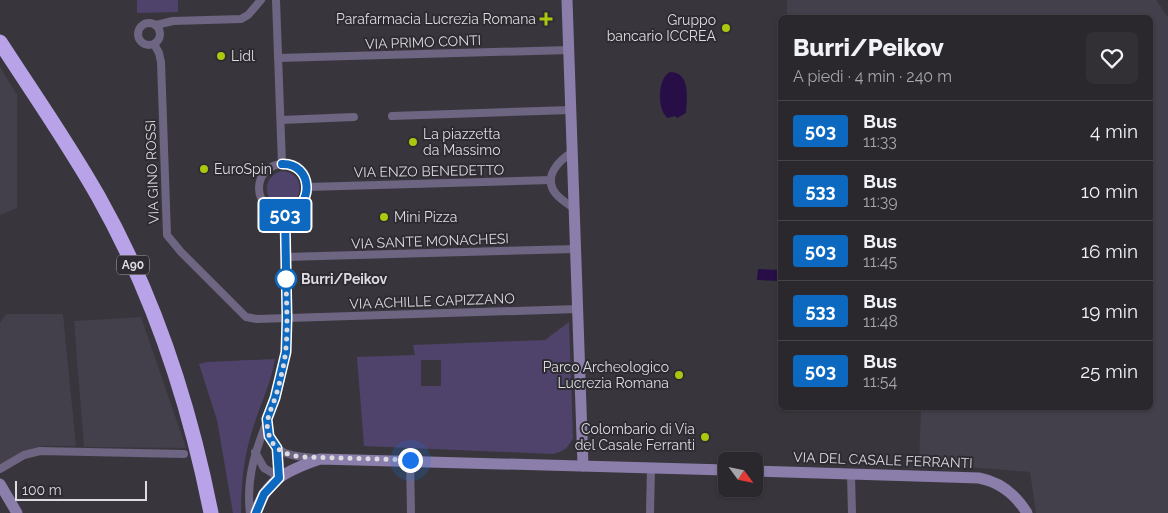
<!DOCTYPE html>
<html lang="it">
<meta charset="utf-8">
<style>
:root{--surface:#2a282d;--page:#323035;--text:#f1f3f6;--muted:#a5a6aa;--line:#464449}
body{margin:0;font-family:Raleway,sans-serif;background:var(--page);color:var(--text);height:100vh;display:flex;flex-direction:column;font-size:19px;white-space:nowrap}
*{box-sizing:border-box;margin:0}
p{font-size:16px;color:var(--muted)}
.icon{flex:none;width:28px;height:28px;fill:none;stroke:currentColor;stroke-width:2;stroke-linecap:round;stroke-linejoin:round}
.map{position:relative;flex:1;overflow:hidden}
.sheet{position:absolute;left:778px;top:15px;width:375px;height:395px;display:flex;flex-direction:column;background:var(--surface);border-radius:8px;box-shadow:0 1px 4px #0004,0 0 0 1px var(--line)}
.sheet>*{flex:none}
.badge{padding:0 10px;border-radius:4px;font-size:18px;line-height:32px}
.needle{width:32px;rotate:123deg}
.tools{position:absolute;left:718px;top:452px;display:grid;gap:10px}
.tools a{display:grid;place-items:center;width:45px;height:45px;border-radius:8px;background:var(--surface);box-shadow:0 1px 4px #0004,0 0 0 1px var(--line);font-size:25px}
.scale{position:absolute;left:15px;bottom:12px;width:132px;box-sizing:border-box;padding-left:5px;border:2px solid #dcdbdf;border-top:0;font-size:14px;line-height:18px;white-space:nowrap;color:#dcdbdf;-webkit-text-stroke:4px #2e2c32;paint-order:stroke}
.you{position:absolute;width:25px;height:25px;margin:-12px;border:4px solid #fff;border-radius:50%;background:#1a73e8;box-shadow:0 0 0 8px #1a73e833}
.map>.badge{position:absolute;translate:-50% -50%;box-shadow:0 0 0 2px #fff}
.round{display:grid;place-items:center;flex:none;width:52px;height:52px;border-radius:8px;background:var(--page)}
.head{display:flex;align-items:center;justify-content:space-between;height:85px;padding:0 15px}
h1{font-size:24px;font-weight:800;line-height:38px}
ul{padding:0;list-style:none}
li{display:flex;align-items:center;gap:15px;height:60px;padding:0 15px;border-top:1px solid var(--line)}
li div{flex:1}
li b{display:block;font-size:19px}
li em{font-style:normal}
li .badge{min-width:55px;font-weight:700;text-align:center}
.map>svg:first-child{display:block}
.built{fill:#433f4b}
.green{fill:#50436b;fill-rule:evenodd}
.water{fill:#270e47}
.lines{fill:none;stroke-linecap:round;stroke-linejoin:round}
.street{stroke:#6e6582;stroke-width:8}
.secondary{stroke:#8c7eab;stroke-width:11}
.highway{stroke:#b8a2e8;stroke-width:15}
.line-casing{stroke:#fff;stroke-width:11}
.line{stroke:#0c69bf;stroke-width:8}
.walk{stroke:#dcdbdf;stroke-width:5;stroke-dasharray:0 9}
.poi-dot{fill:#adc60e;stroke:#2e2c32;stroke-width:2}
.stop-dot{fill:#fff;stroke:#0c69bf;stroke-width:2.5}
.labels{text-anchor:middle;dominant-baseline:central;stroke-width:4;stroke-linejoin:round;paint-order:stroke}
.shield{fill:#2e2c32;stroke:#a8a6ab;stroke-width:1}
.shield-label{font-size:12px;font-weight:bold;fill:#dcdbdf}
.poi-label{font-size:14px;fill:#dcdbdf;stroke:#2e2c32;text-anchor:end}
.street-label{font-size:14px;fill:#dcdbdf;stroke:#2e2c32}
.stop-label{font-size:14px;font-weight:bold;fill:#dcdbdf;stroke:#2e2c32;text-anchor:start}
</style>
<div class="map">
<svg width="1168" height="513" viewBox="0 0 1168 513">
<rect width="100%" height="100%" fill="#38363c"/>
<g class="built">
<polygon points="787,0 1156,0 1168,17 1168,513 1036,513 1030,472 919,463 921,408 1150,408 1150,18 787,17"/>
<polygon points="0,67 17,95 17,208 0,215"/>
<polygon points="6,314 63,314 76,446 41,446 22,452 0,465 0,323"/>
<polygon points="141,317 186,448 84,447 74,321"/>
</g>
<g class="green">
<polygon points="137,0 178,0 178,12 137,13"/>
<path d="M 282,171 C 306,172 305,205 283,204 C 262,204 261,176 282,171 Z"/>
<path d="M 569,322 L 573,438 C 568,448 564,451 553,454 L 364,446 L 357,357 L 415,355 L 413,345 L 545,340 ZM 421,360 L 441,360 L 441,386 L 421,386 Z"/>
<path d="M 275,359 C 271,383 261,403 254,425 C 244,454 241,483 241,513 L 233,513 L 217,420 L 199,364 L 207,362 Z"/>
</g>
<g class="water">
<path d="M 670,72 C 691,72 687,99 686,113 L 677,118 L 675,116 L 668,118 C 657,111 657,78 670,72 Z"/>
<polygon points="758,269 780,270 780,281 757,280"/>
</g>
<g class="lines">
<g class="street">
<polyline points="276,0 282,164"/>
<circle cx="149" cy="34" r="11"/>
<polyline points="156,25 173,21 241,19 248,15 261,0"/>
<polyline points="154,44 159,53 161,62 167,235 181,252 246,317 257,319 578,309"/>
<polyline points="278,58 569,50"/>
<polyline points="392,116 571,110"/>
<polyline points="281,120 354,117"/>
<path d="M 573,152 C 559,160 542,177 556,194 C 561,200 568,204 575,209"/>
<circle cx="283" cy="188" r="24"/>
<polyline points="307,187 551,180"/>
<polyline points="285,257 576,249"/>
<path d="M 267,421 C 269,454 288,456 316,458"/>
<polyline points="255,452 264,468 279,477 277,449"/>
<polyline points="410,460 411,513"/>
<polyline points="0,469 24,455 40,451 184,454"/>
<polyline points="851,474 852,513"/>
<path d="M 250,513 C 243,455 275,418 284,365 C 290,330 286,293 285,257 C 285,242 283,227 286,212"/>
<polyline points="650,513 651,468"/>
</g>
<g class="secondary">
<polyline points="567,0 583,466"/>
<path d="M 754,471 L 979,478 C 1000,482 1016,495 1027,513"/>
<polyline points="0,484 17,513"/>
<path d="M 256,513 C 265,479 291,469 320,459 L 726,470"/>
</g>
<path class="highway" d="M 0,42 C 33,93 68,143 98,196 C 154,295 189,402 211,513"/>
</g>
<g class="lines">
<g class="line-casing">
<path id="line" d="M 256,513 L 264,494 L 279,478 L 277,448 L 269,436 L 267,419 L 275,398 L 286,352 L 287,318 L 285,216 L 286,212 C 315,207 313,163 282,164"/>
</g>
<use href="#line" class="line"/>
<path class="walk" d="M 286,279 L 286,273 C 286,306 290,340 282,372 C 280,381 278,390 275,398 C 271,411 264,421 269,435 C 274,451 287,455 302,457 L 410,460"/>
</g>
<g class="poi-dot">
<path d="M543.5 11.5h5v5h5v5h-5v5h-5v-5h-5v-5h5z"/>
<circle cx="726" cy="28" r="5"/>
<circle cx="221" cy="56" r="5"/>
<circle cx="413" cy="142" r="5"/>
<circle cx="204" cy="169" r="5"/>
<circle cx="384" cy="217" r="5"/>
<circle cx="679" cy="375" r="5"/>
<circle cx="705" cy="437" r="5"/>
</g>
<circle class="stop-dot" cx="286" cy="279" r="10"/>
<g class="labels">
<rect class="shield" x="117" y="255.5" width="32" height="19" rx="4"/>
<g class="shield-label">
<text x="133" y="265">A90</text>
</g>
<g class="poi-label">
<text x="536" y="19">Parafarmacia Lucrezia Romana</text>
<text x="716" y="20">Gruppo<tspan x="716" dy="16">bancario ICCREA</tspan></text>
<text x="231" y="56" text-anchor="start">Lidl</text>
<text x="423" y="134" text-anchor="start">La piazzetta<tspan x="423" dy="16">da Massimo</tspan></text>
<text x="214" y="169" text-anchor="start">EuroSpin</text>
<text x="394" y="217" text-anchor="start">Mini Pizza</text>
<text x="669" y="367">Parco Archeologico<tspan x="669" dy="16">Lucrezia Romana</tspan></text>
<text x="695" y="429">Colombario di Via<tspan x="695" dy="16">del Casale Ferranti</tspan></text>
</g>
<g class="street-label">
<text transform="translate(423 42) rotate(-2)">VIA PRIMO CONTI</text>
<text transform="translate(429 171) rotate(-1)">VIA ENZO BENEDETTO</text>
<text transform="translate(152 172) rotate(-92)">VIA GINO ROSSI</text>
<text transform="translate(430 241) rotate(-2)">VIA SANTE MONACHESI</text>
<text transform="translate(432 301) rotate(-2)">VIA ACHILLE CAPIZZANO</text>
<text transform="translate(883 460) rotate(2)">VIA DEL CASALE FERRANTI</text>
</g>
<g class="stop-label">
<text x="301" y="279">Burri/Peikov</text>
</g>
</g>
</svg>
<div class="tools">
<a><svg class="needle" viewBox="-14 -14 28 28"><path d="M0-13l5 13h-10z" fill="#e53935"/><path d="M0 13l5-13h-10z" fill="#a5a6aa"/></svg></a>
</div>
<div class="scale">100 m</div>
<div class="you" style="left:410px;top:460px"></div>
<b class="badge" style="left:285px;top:215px;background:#0c69bf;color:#fff">503</b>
<section class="sheet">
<div class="head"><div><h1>Burri/Peikov</h1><p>A piedi · 4 min · 240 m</p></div><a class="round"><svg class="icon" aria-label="heart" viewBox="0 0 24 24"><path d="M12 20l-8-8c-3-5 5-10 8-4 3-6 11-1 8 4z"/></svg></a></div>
<ul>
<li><span class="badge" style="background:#0c69bf;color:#fff">503</span><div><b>Bus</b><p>11:33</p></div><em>4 min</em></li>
<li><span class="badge" style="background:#0c69bf;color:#fff">533</span><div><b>Bus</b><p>11:39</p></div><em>10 min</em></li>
<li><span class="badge" style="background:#0c69bf;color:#fff">503</span><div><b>Bus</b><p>11:45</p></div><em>16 min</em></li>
<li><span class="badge" style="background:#0c69bf;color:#fff">533</span><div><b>Bus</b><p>11:48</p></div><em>19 min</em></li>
<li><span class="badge" style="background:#0c69bf;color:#fff">503</span><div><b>Bus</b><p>11:54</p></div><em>25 min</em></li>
</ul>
</section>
</div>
